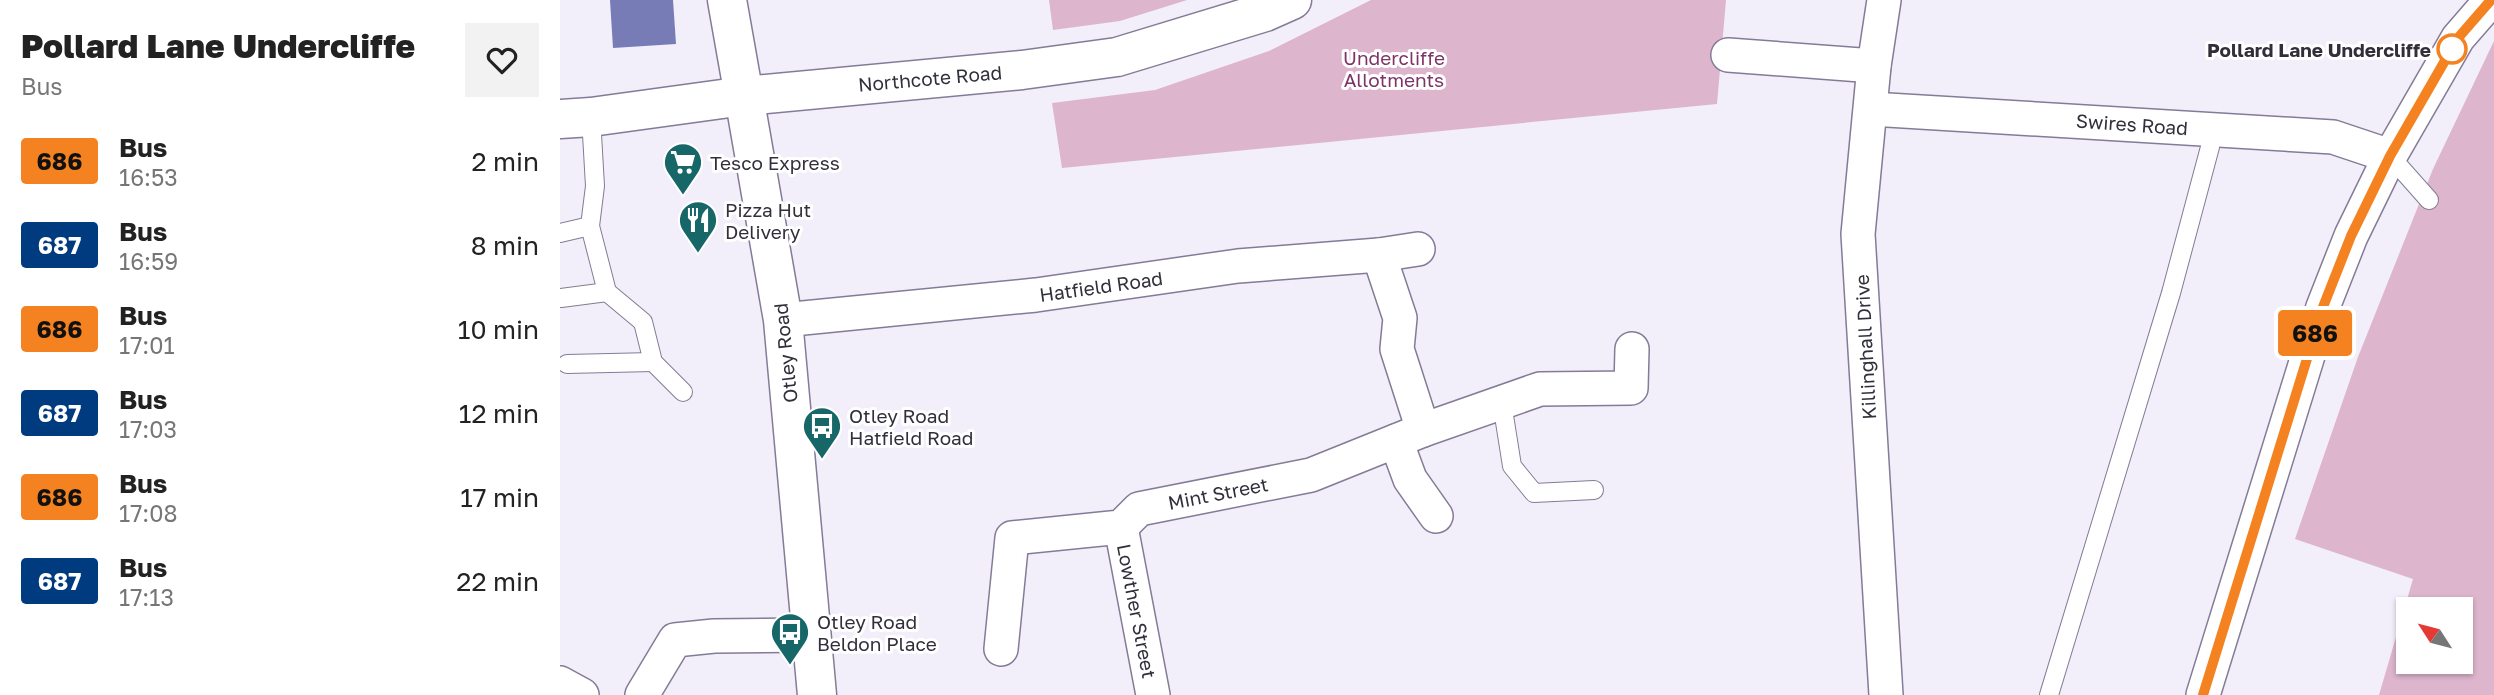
<!DOCTYPE html>
<style>
:root{--surface:#fff;--page:#f2f2f2;--text:#222;--muted:#767676}
body{margin:0;font-family:"Golos Text",sans-serif;background:var(--page);color:var(--text);height:100vh;display:flex;flex-direction:column;font-size:26px;white-space:nowrap}
*{box-sizing:border-box;margin:0}
p{font-size:23px;color:var(--muted)}
.icon{flex:none;width:38px;height:38px;fill:none;stroke:currentColor;stroke-width:2;stroke-linecap:round;stroke-linejoin:round}
.map{position:relative;flex:1;overflow:hidden}
.side{display:flex;flex-direction:column;background:var(--surface);width:560px}
.side>*{flex:none}
.badge{padding:0 14px;border-radius:5px;font-size:24px;line-height:46px}
.needle{width:46px;rotate:306deg}
.fabs{position:absolute;left:1836px;top:597px;display:grid;gap:14px}
.fabs a{display:grid;place-items:center;width:77px;height:77px;border-radius:0px;background:var(--surface);box-shadow:0 2px 5px #0004;font-size:35px}
.map>.badge{position:absolute;translate:-50% -50%;box-shadow:0 0 0 4px #fff}
.round{display:grid;place-items:center;flex:none;width:74px;height:74px;border-radius:0px;background:var(--page)}
.summary{display:flex;align-items:center;justify-content:space-between;height:119px;padding:0 21px}
h1{font-size:33px;font-weight:800;line-height:52px}
ul{padding:0;list-style:none}
li{display:flex;align-items:center;gap:21px;height:84px;padding:0 21px}
li div{flex:1}
li b{display:block;font-size:26px}
li em{font-style:normal}
li .badge{min-width:77px;font-weight:700;text-align:center}
main{display:flex;flex:1;min-height:0}
.map>svg:first-child{display:block}
.green{fill:#ddb5cd;fill-rule:evenodd}
.building{fill:#777cb7}
.lines{fill:none;stroke-linecap:round;stroke-linejoin:round}
.service-casing{stroke:#847b96;stroke-width:20}
.minor-casing{stroke:#847b96;stroke-width:36}
.primary-casing{stroke:#847b96;stroke-width:41}
.trunk-casing{stroke:#847b96;stroke-width:41}
.service{stroke:#fff;stroke-width:18}
.minor{stroke:#fff;stroke-width:33}
.primary{stroke:#fff;stroke-width:38}
.trunk{stroke:#fff;stroke-width:38}
.line-casing{stroke:#fff;stroke-width:16}
.line{stroke:#f58220;stroke-width:10}
.stop-dot{fill:#fff;stroke:#f58220;stroke-width:3.5}
.labels{text-anchor:middle;dominant-baseline:central;stroke-width:6;stroke-linejoin:round;paint-order:stroke}
.stop-label{font-size:19px;font-weight:bold;fill:#322f3a;stroke:#fff;text-anchor:end}
.park-label{font-size:19px;fill:#7d3366;stroke:#fff}
.street-label{font-size:19px;fill:#322f3a;stroke:#fff}
.poi-label{font-size:19px;fill:#322f3a;stroke:#fff;text-anchor:start}
</style>
<main>
<section class="side">
<div class="summary"><div><h1>Pollard Lane Undercliffe</h1><p>Bus</p></div><a class="round"><svg class="icon" aria-label="heart" viewBox="0 0 24 24"><path d="M12 20l-8-8c-3-5 5-10 8-4 3-6 11-1 8 4z"/></svg></a></div>
<ul>
<li><span class="badge" style="background:#f58220;color:#111">686</span><div><b>Bus</b><p>16:53</p></div><em>2 min</em></li>
<li><span class="badge" style="background:#003b80;color:#fff">687</span><div><b>Bus</b><p>16:59</p></div><em>8 min</em></li>
<li><span class="badge" style="background:#f58220;color:#111">686</span><div><b>Bus</b><p>17:01</p></div><em>10 min</em></li>
<li><span class="badge" style="background:#003b80;color:#fff">687</span><div><b>Bus</b><p>17:03</p></div><em>12 min</em></li>
<li><span class="badge" style="background:#f58220;color:#111">686</span><div><b>Bus</b><p>17:08</p></div><em>17 min</em></li>
<li><span class="badge" style="background:#003b80;color:#fff">687</span><div><b>Bus</b><p>17:13</p></div><em>22 min</em></li>
</ul>
</section>
<div class="map">
<svg width="1934" height="695" viewBox="0 0 1934 695">
<rect width="100%" height="100%" fill="#f2eefa"/>
<g class="green">
<polygon points="489,0 627,0 560,21 493,30"/>
<polygon points="811,0 1166,0 1157,104 502,168 492,103 595,90 709,51"/>
<path d="M 1934,41 L 1934,695 L 1819,695 L 1853,579 L 1735,539 L 1798,357 L 1873,169 ZM 1848,609 L 1900,609 L 1900,662 L 1848,662 Z"/>
</g>
<polygon class="building" points="50,0 113,0 116,44 53,48"/>
<g class="lines">
<g class="service-casing">
<g id="service">
<polyline points="31,117 35,186 30,226 47,292 83,322 93,362 123,392"/>
<polyline points="1830,156 1869,200"/>
<polyline points="0,233 30,226"/>
<polyline points="1,298 47,292"/>
<polyline points="7,364 93,362"/>
<polyline points="942,403 952,466 974,493 1034,490"/>
<polyline points="1489,695 1611,293 1650,147 1652,129"/>
</g>
</g>
<g class="minor-casing">
<g id="minor">
<polyline points="1324,0 1314,66 1298,234 1326,695"/>
<polyline points="1168,55 1314,66"/>
<polyline points="1311,109 1773,137 1830,156"/>
<polyline points="819,255 840,318 837,349 863,430"/>
<polyline points="223,320 476,295 678,266 819,255 858,249"/>
<polyline points="836,441 850,479 876,516"/>
<polyline points="561,527 593,695"/>
<polyline points="441,649 452,538 561,527 579,509 751,475 863,430 980,389 1071,388 1072,349"/>
<polyline points="0,683 22,695"/>
<polyline points="82,695 115,640 154,636 252,635"/>
<polyline points="1643,695 1763,307 1791,236 1830,156 1898,38 1931,0"/>
</g>
</g>
<g class="primary-casing">
<polyline id="primary" points="184,96 223,320 257,695"/>
</g>
<g class="trunk-casing">
<g id="trunk">
<polyline points="167,0 184,96"/>
<polyline points="0,119 31,117 184,96 462,70 557,57 705,12 732,0"/>
</g>
</g>
<use href="#service" class="service"/>
<use href="#minor" class="minor"/>
<use href="#primary" class="primary"/>
<use href="#trunk" class="trunk"/>
</g>
<g class="lines">
<g class="line-casing">
<polyline id="line" points="1643,695 1763,307 1791,236 1830,156 1898,38 1931,0"/>
</g>
<use href="#line" class="line"/>
</g>
<defs>
<g id="supermarket-pin" transform="scale(2.0125)"><path d="M0 17L-7.5 6A9.5 9.5 0 1 1 7.5 6Z" fill="#176668" stroke="#fff"/><path d="M-6-5.5h2.5l.6 2H6L4.5 2H-2.5L-4.4-4H-6ZM-1.5 3.2a1.3 1.3 0 1 0 .1 0ZM3 3.2a1.3 1.3 0 1 0 .1 0Z" fill="#fff"/></g>
<g id="restaurant-pin" transform="scale(2.0125)"><path d="M0 17L-7.5 6A9.5 9.5 0 1 1 7.5 6Z" fill="#176668" stroke="#fff"/><path d="M-5-6h1v4h1v-4h1v4h1v-4h1v5L-1.5 .5V6h-2V.5L-5-1ZM5-6V6H3V1.5H1.5Q1.5-4 5-6Z" fill="#fff"/></g>
<g id="bus-pin" transform="scale(2.0125)"><path d="M0 17L-7.5 6A9.5 9.5 0 1 1 7.5 6Z" fill="#176668" stroke="#fff"/><path d="M-5-6H5V4H4V6H2V4H-2V6H-4V4H-5ZM-3.5-4V0h7V-4ZM-3.5 1.2v1.5H-2V1.2ZM2 1.2v1.5H3.5V1.2Z" fill="#fff"/></g>
</defs>
<g fill-rule="evenodd">
<use href="#supermarket-pin" x="123" y="162"/>
<use href="#restaurant-pin" x="138" y="220"/>
<use href="#bus-pin" x="262" y="426"/>
<use href="#bus-pin" x="230" y="632"/>
</g>
<circle class="stop-dot" cx="1892" cy="49" r="14"/>
<g class="labels">
<g class="stop-label">
<text x="1871" y="49">Pollard Lane Undercliffe</text>
</g>
<g class="park-label">
<text x="834" y="57">Undercliffe<tspan x="834" dy="22">Allotments</tspan></text>
</g>
<g class="street-label">
<text transform="translate(370 78) rotate(-5)">Northcote Road</text>
<text transform="translate(1572 124) rotate(4)">Swires Road</text>
<text transform="translate(541 286) rotate(-8)">Hatfield Road</text>
<text transform="translate(1305 347) rotate(-93)">Killinghall Drive</text>
<text transform="translate(225 353) rotate(-96)">Otley Road</text>
<text transform="translate(658 493) rotate(-11)">Mint Street</text>
<text transform="translate(577 611) rotate(79)">Lowther Street</text>
</g>
<g class="poi-label">
<text x="150" y="162">Tesco Express</text>
<text x="165" y="209">Pizza Hut<tspan x="165" dy="22">Delivery</tspan></text>
<text x="289" y="415">Otley Road<tspan x="289" dy="22">Hatfield Road</tspan></text>
<text x="257" y="621">Otley Road<tspan x="257" dy="22">Beldon Place</tspan></text>
</g>
</g>
</svg>
<div class="fabs">
<a><svg class="needle" viewBox="-14 -14 28 28"><path d="M0-13l5 13h-10z" fill="#e53935"/><path d="M0 13l5-13h-10z" fill="#767676"/></svg></a>
</div>
<b class="badge" style="left:1755px;top:333px;background:#f58220;color:#111">686</b>
</div>
</main>
